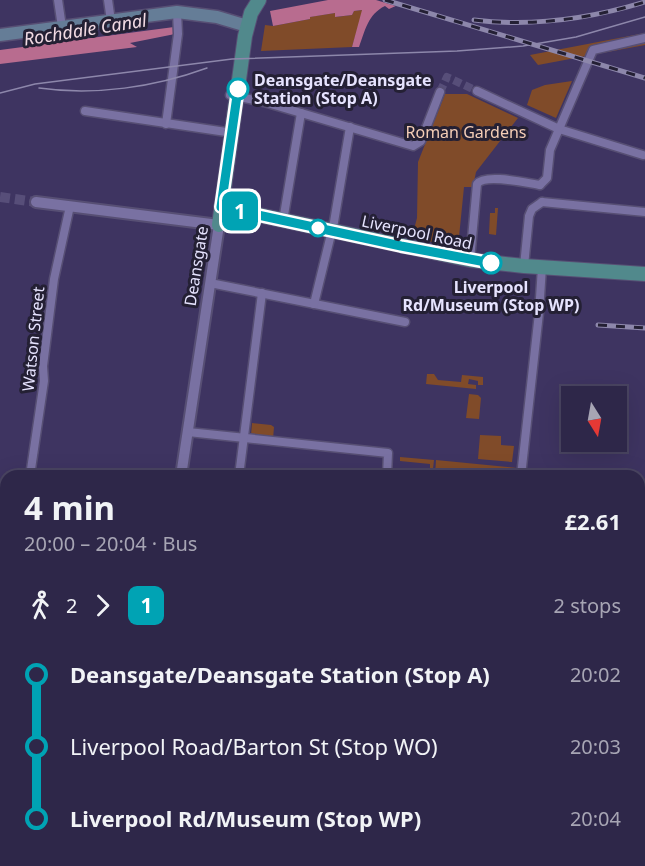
<!DOCTYPE html>
<meta charset="utf-8">
<style>
:root{--surface:#2e2749;--page:#362f50;--text:#f1f3f6;--muted:#a7a5b4;--line:#494461}
body{margin:0;font-family:"Noto Sans",sans-serif;background:var(--page);color:var(--text);height:100vh;display:flex;flex-direction:column;font-size:22px;white-space:nowrap}
*{box-sizing:border-box;margin:0}
p{font-size:20px;color:var(--muted)}
.icon{flex:none;width:33px;height:33px;fill:none;stroke:currentColor;stroke-width:2;stroke-linecap:round;stroke-linejoin:round}
.map{position:relative;flex:1;overflow:hidden}
.side{position:absolute;left:0px;top:470px;width:645px;height:398px;display:flex;flex-direction:column;background:var(--surface);border-radius:18px 18px 0 0;box-shadow:0 6px 24px #0002,0 0 0 2px var(--line)}
.side>*{flex:none}
.badge{padding:0 12px;border-radius:9px;font-size:21px;line-height:39px}
.needle{width:39px;rotate:169deg}
.fabs{position:absolute;left:561px;top:386px;display:grid;gap:12px}
.fabs a{display:grid;place-items:center;width:66px;height:66px;border-radius:0px;background:var(--surface);box-shadow:0 6px 24px #0002,0 0 0 2px var(--line);font-size:30px}
.map>.badge{position:absolute;translate:-50% -50%;box-shadow:0 0 0 3px #fff}
.legs{display:flex;align-items:center;gap:9px;height:66px;padding:0 24px;font-size:20px}
.legs p{margin-inline-start:auto}
.summary{display:flex;align-items:center;justify-content:space-between;height:102px;padding:0 24px}
h1{font-size:33px;font-weight:700;line-height:45px}
ul{padding:0 24px;list-style:none}
li{display:flex;align-items:center;gap:21px;height:72px;font-size:22px}
li i{display:grid;place-items:center;width:9px;height:100%;margin:0 8px;background:currentColor}
li i::after{content:'';width:15px;height:15px;margin:-8px;border:4px solid;border-radius:50%;background:var(--surface)}
li p{margin-inline-start:auto}
li:first-child i{background:linear-gradient(#0000 50%,currentColor 0)}
li:last-child i{background:linear-gradient(currentColor 50%,#0000 0)}
.map>svg:first-child{display:block}
.green{fill:#804b29}
.water{fill:#b86c8f}
.pier{fill:#3e3461}
.lines{fill:none;stroke-linecap:round;stroke-linejoin:round}
.minor-tunnel{stroke:#574e79;stroke-width:8;stroke-dasharray:8 4;stroke-linecap:butt}
.tertiary-tunnel{stroke:#574e79;stroke-width:10;stroke-dasharray:10 5;stroke-linecap:butt}
.minor-casing{stroke:#574f74;stroke-width:11}
.tertiary-casing{stroke:#574f74;stroke-width:14}
.secondary-casing{stroke:#574f74;stroke-width:15}
.primary-casing{stroke:#574f74;stroke-width:16}
.minor{stroke:#7971a2;stroke-width:8}
.tertiary{stroke:#7971a2;stroke-width:10}
.secondary{stroke:#657d97;stroke-width:12}
.primary{stroke:#51898c;stroke-width:14}
.tram{stroke:#8d87ab;stroke-width:1.5}
.rail-casing{stroke:#8d87ab;stroke-width:5}
.rail{stroke:#242034;stroke-width:3;stroke-dasharray:9;stroke-linecap:butt}
.line-1-casing{stroke:#fff;stroke-width:14}
.line-1{stroke:#00a3b4;stroke-width:9}
.stop-1-dot{fill:#fff;stroke:#00a3b4;stroke-width:3}
.labels{text-anchor:middle;dominant-baseline:central;stroke-width:6;stroke-linejoin:round;paint-order:stroke}
.stop-label{font-size:16px;font-weight:bold;fill:#e6e3fe;stroke:#242034;text-anchor:start}
.park-label{font-size:16px;fill:#f4cdb6;stroke:#242034}
.street-label{font-size:16px;fill:#e6e3fe;stroke:#242034}
.water-label{font-size:18px;font-style:italic;fill:#f1dae3;stroke:#242034}
</style>
<div class="map">
<svg width="645" height="866" viewBox="0 0 645 866">
<rect width="100%" height="100%" fill="#3e3461"/>
<g class="green">
<polygon points="363,10 352,47 261,51 265,25 273,26 310,19 309,17 335,13 336,17 352,15 354,11"/>
<polygon points="645,33 645,45 538,65 530,55"/>
<polygon points="572,81 556,118 527,105 532,90 545,85"/>
<polygon points="445,94 467,94 518,118 476,172 473,187 464,187 459,237 468,239 467,251 412,237 417,218 418,162"/>
<polygon points="495,208 498,208 496,235 489,234 490,213 495,213"/>
<polygon points="427,374 434,374 438,380 461,382 462,375 483,377 483,385 478,385 478,381 469,379 468,384 476,385 476,389 426,384"/>
<polygon points="469,394 478,395 481,398 479,419 466,418"/>
<polygon points="252,423 271,425 274,427 273,439 251,435"/>
<polygon points="480,435 501,436 501,445 514,446 512,462 478,459"/>
<polygon points="400,457 434,460 433,469 430,469 430,464 400,461"/>
<polygon points="436,460 517,468 516,475 435,475"/>
</g>
<g class="water">
<path d="M 328,0 L 409,0 L 389,9 L 385,6 C 368,14 365,31 359,47 L 352,47 L 362,10 L 354,11 L 352,15 L 335,17 L 335,13 L 310,17 L 310,19 L 273,26 L 270,11 Z"/>
<polygon points="174,27 175,34 130,43 137,47 0,64 0,50"/>
</g>
<polygon class="pier" points="376,0 412,0 410,3 399,7"/>
<g class="lines">
<polyline class="minor-tunnel" points="440,92 447,77 477,91"/>
<polyline class="tertiary-tunnel" points="0,197 36,202"/>
<g class="minor-casing">
<g id="minor">
<polyline points="58,0 62,27"/>
<polyline points="108,0 111,21"/>
<polyline points="477,91 559,129 643,155"/>
<polyline points="230,95 264,102 413,146 421,141 440,92"/>
<polyline points="85,111 233,133"/>
<polyline points="166,124 178,34 177,12"/>
<polyline points="540,185 547,178 550,150 593,50 645,38"/>
<polyline points="542,202 645,212"/>
<polyline points="283,221 301,113"/>
<path d="M 470,260 L 477,184 C 485,173 526,183 540,185"/>
<polyline points="524,266 529,216 532,209 542,202"/>
<polyline points="210,283 405,322"/>
<polyline points="314,304 334,222 350,127"/>
<polyline points="188,432 388,453 387,476"/>
<polyline points="30,476 44,381 43,366 54,279 70,206"/>
<polyline points="239,476 262,293"/>
<polyline points="521,476 539,313 542,267"/>
<polyline points="0,580 6,583"/>
<polyline points="0,684 6,684"/>
<polyline points="0,767 6,767"/>
<polyline points="639,802 645,807"/>
<polyline points="0,811 6,811"/>
<polyline points="7,863 110,866"/>
<polyline points="494,866 495,861"/>
</g>
</g>
<g class="tertiary-casing">
<g id="tertiary">
<polyline points="36,202 219,225 181,476"/>
<polyline points="124,866 125,861"/>
</g>
</g>
<g class="secondary-casing">
<polyline id="secondary" points="0,35 177,12 217,17 247,26"/>
</g>
<g class="primary-casing">
<g id="primary">
<polyline points="221,207 470,260 524,266 645,274"/>
<polyline points="219,225 245,36 251,13 259,0"/>
<polyline points="0,627 6,628"/>
<polyline points="639,693 645,699"/>
</g>
</g>
<use href="#minor" class="minor"/>
<use href="#tertiary" class="tertiary"/>
<use href="#secondary" class="secondary"/>
<use href="#primary" class="primary"/>
<g class="tram">
<path d="M 39,88 C 95,96 155,87 207,68"/>
<polyline points="0,93 35,84 232,59 457,51 523,46 576,37 645,17"/>
</g>
<g class="rail-casing">
<g id="rail">
<polyline points="385,0 645,78"/>
<path d="M 474,20 C 532,27 589,19 645,2"/>
<polyline points="598,325 645,328"/>
</g>
</g>
<use href="#rail" class="rail"/>
</g>
<g class="lines">
<g class="line-1-casing">
<polyline id="line-1" points="238,89 221,207 401,246 491,263"/>
</g>
<use href="#line-1" class="line-1"/>
</g>
<g class="stop-1-dot">
<circle cx="238" cy="89" r="10"/>
<circle cx="318" cy="228" r="8"/>
<circle cx="491" cy="263" r="10"/>
</g>
<g class="labels">
<g class="stop-label">
<text x="254" y="80">Deansgate/Deansgate<tspan x="254" dy="18">Station (Stop A)</tspan></text>
<text x="491" y="287" text-anchor="middle">Liverpool<tspan x="491" dy="18">Rd/Museum (Stop WP)</tspan></text>
</g>
<g class="park-label">
<text x="466" y="132">Roman Gardens</text>
</g>
<g class="street-label">
<text transform="translate(417 232) rotate(12)">Liverpool Road</text>
<text transform="translate(196 266) rotate(-81)">Deansgate</text>
<text transform="translate(33 339) rotate(-84)">Watson Street</text>
</g>
<g class="water-label">
<text transform="translate(85 29) rotate(-9)">Rochdale Canal</text>
</g>
</g>
</svg>
<div class="fabs">
<a><svg class="needle" viewBox="-14 -14 28 28"><path d="M0-13l5 13h-10z" fill="#e53935"/><path d="M0 13l5-13h-10z" fill="#a7a5b4"/></svg></a>
</div>
<b class="badge" style="left:240px;top:211px;background:#00a3b4;color:#fff">1</b>
<section class="side">
<div class="summary"><div><h1>4 min</h1><p>20:00 – 20:04 · Bus</p></div><b>£2.61</b></div>
<div class="legs"><svg class="icon" aria-label="walk" viewBox="0 0 24 24"><circle cx="13" cy="4" r="2"/><path d="M13 8l-2 6 4 7M11 14l-3 7M7 12l3-4h3l4 4"/></svg>2<svg class="icon" aria-label="forward" viewBox="0 0 24 24"><path d="M9 5l7 7-7 7"/></svg><b class="badge" style="background:#00a3b4;color:#fff">1</b><p>2 stops</p></div>
<ul>
<li><i style="color:#00a3b4"></i><b>Deansgate/Deansgate Station (Stop A)</b><p>20:02</p></li>
<li><i style="color:#00a3b4"></i><span>Liverpool Road/Barton St (Stop WO)</span><p>20:03</p></li>
<li><i style="color:#00a3b4"></i><b>Liverpool Rd/Museum (Stop WP)</b><p>20:04</p></li>
</ul>
</section>
</div>
